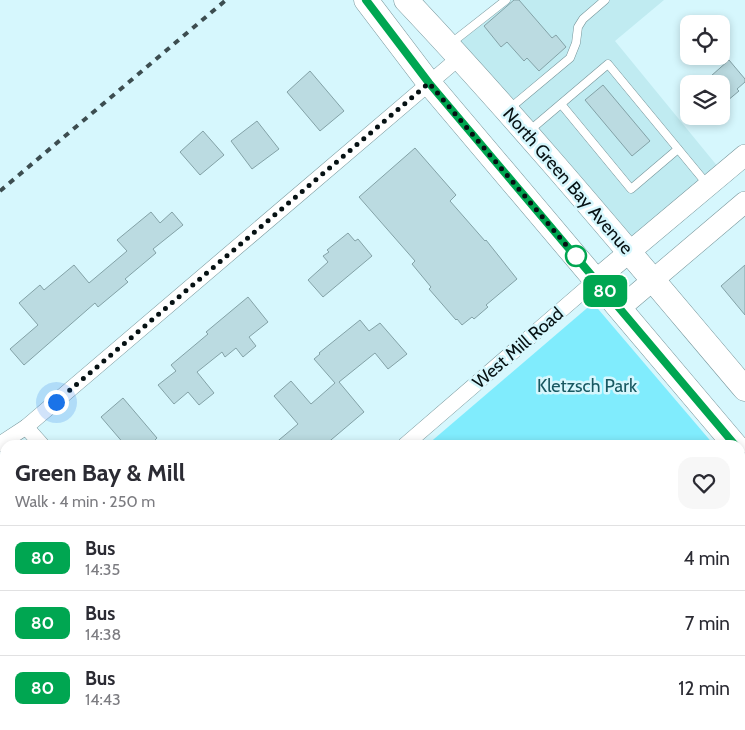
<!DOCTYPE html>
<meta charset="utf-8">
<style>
:root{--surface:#fff;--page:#f7f7f7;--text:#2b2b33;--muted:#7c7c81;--line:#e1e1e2}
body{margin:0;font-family:Cabin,sans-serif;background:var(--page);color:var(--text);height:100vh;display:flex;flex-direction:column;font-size:19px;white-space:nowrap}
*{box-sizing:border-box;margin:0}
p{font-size:16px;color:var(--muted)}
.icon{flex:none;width:28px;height:28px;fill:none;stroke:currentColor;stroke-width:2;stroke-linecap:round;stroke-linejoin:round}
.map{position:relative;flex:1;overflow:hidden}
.drawer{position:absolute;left:0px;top:440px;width:745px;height:290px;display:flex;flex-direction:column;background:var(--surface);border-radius:15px 15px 0 0;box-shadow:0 2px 8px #0003}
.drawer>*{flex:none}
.badge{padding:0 10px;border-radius:8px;font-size:18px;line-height:32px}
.controls{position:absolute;left:680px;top:15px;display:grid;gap:10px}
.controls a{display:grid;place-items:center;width:50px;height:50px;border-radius:10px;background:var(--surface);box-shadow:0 2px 8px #0003;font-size:25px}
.you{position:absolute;width:25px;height:25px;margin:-12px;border:4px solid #fff;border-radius:50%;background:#1a73e8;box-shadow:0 0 0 8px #1a73e833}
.map>.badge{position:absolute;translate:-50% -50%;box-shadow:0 0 0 2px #fff}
.round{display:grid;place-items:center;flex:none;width:52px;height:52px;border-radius:15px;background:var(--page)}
.overview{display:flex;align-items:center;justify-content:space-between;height:85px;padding:0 15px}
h1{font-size:24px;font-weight:800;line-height:38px}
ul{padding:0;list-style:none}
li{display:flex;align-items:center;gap:15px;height:65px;padding:0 15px;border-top:1px solid var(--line)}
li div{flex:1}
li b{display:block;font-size:19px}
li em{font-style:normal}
li .badge{min-width:55px;font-weight:700;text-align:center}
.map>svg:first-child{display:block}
.built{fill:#c0ebf1}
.green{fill:#80ecfd}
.building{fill:#bbdbe1;stroke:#83a2a7}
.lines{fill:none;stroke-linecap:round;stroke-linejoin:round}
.lane-casing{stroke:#76959a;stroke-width:9}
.street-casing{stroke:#76959a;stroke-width:16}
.secondary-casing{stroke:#76959a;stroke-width:22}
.primary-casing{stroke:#76959a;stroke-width:25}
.lane{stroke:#fff;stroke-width:8}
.street{stroke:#fff;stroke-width:15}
.secondary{stroke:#fff;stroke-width:21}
.primary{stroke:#fff;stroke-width:24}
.rail{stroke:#3c4d50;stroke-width:4;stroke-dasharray:6 6;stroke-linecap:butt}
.line-casing{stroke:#fff;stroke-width:11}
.line{stroke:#00a651;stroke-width:8}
.walk{stroke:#061113;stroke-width:5;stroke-dasharray:0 9}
.stop-dot{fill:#fff;stroke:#00a651;stroke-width:2.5}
.labels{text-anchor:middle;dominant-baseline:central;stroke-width:5;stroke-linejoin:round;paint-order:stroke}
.street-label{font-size:18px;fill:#061113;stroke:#d6f7fd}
.park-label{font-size:18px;fill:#185861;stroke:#d6f7fd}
</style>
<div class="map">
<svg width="745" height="730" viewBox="0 0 745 730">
<rect width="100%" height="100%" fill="#d6f7fd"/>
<polygon class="built" points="504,0 664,0 615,41 723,173 629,252 449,46"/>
<g class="green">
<polygon points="593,303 714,445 427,445"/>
<polygon points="740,476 745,482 745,730 107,730 113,725 740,725"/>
<polygon points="0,642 5,648 5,725 74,725 79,730 0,730"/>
</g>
<g class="building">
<polygon points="514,0 519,0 552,38 556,35 566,47 539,71 527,58 524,61 507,42 501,47 484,26"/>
<polygon points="729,60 745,79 745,82 737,89 739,91 721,106 721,84 702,84"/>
<polygon points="310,71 344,111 320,131 287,92"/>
<polygon points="603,85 650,141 632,156 585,100"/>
<polygon points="257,121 279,149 252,169 231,141"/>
<polygon points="203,131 224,155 200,175 180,152"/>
<polygon points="415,148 456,195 450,201 485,241 486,240 517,279 486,305 488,307 474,319 472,317 462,325 457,319 456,320 429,289 431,287 412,264 415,261 359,197"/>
<polygon points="151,212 160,223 172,212 183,225 153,249 156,253 125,279 128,282 98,307 95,303 24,365 10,349 38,325 19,303 40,285 44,290 74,265 89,283 127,251 117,240"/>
<polygon points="348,233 355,241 358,239 372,256 323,297 308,280 328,262 323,256 329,252 327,250"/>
<polygon points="745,265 745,315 721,286"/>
<polygon points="248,297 268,322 249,337 256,346 243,357 236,348 225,357 222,352 197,372 214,393 199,405 188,392 174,404 158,385 176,371 171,365 208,334 206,332"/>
<polygon points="360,320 369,331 380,323 407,354 388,369 375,353 339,382 364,412 325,445 273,445 298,424 274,396 291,381 311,404 335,383 314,359 320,354 319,353"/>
<polygon points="123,398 157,438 150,445 125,445 101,417"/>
</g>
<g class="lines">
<g class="lane-casing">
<g id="lane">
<polyline points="450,44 506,0"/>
<polyline points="561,104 631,189 678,149"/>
<polyline points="509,109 570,58 576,43 578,27 583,19 605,0"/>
<polyline points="529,131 608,64 707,184"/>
</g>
</g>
<g class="street-casing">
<g id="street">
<polyline points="26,427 42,445"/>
<polyline points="0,444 26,427 460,57"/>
<polyline points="405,445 596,280"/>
</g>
</g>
<g class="secondary-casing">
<g id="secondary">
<polyline points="596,280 745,155"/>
<polyline points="620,308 745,202"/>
</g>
</g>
<g class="primary-casing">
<g id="primary">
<polyline points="366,0 429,83 735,445"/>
<path d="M 406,0 C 524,125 634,258 745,389"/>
</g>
</g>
<use href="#lane" class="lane"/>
<use href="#street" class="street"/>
<use href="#secondary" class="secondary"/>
<use href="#primary" class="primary"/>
<polyline class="rail" points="0,191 226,0"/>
</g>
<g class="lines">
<g class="line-casing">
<polyline id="line" points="366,0 429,83 735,445"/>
</g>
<use href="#line" class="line"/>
<polyline class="walk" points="56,402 429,83 578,259 576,256"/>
</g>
<circle class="stop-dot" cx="576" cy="256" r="10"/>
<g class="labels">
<g class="street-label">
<text transform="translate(568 181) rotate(49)">North Green Bay Avenue</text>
<text transform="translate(518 348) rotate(-41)">West Mill Road</text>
</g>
<g class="park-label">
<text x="587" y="386">Kletzsch Park</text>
</g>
</g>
</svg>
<div class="controls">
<a><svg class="icon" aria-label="locate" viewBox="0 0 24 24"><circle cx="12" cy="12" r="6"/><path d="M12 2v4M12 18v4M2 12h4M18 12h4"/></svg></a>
<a><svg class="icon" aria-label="layers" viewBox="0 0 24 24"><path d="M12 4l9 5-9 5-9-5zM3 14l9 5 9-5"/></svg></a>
</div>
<div class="you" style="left:56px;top:402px"></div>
<b class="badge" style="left:605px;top:291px;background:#00a651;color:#fff">80</b>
<section class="drawer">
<div class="overview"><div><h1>Green Bay &amp; Mill</h1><p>Walk · 4 min · 250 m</p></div><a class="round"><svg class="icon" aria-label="heart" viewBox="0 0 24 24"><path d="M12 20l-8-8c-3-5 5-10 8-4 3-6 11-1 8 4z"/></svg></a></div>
<ul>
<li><span class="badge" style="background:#00a651;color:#fff">80</span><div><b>Bus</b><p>14:35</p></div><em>4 min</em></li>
<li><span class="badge" style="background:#00a651;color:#fff">80</span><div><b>Bus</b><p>14:38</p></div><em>7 min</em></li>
<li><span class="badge" style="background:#00a651;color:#fff">80</span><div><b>Bus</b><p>14:43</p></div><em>12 min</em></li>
</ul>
</section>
</div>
